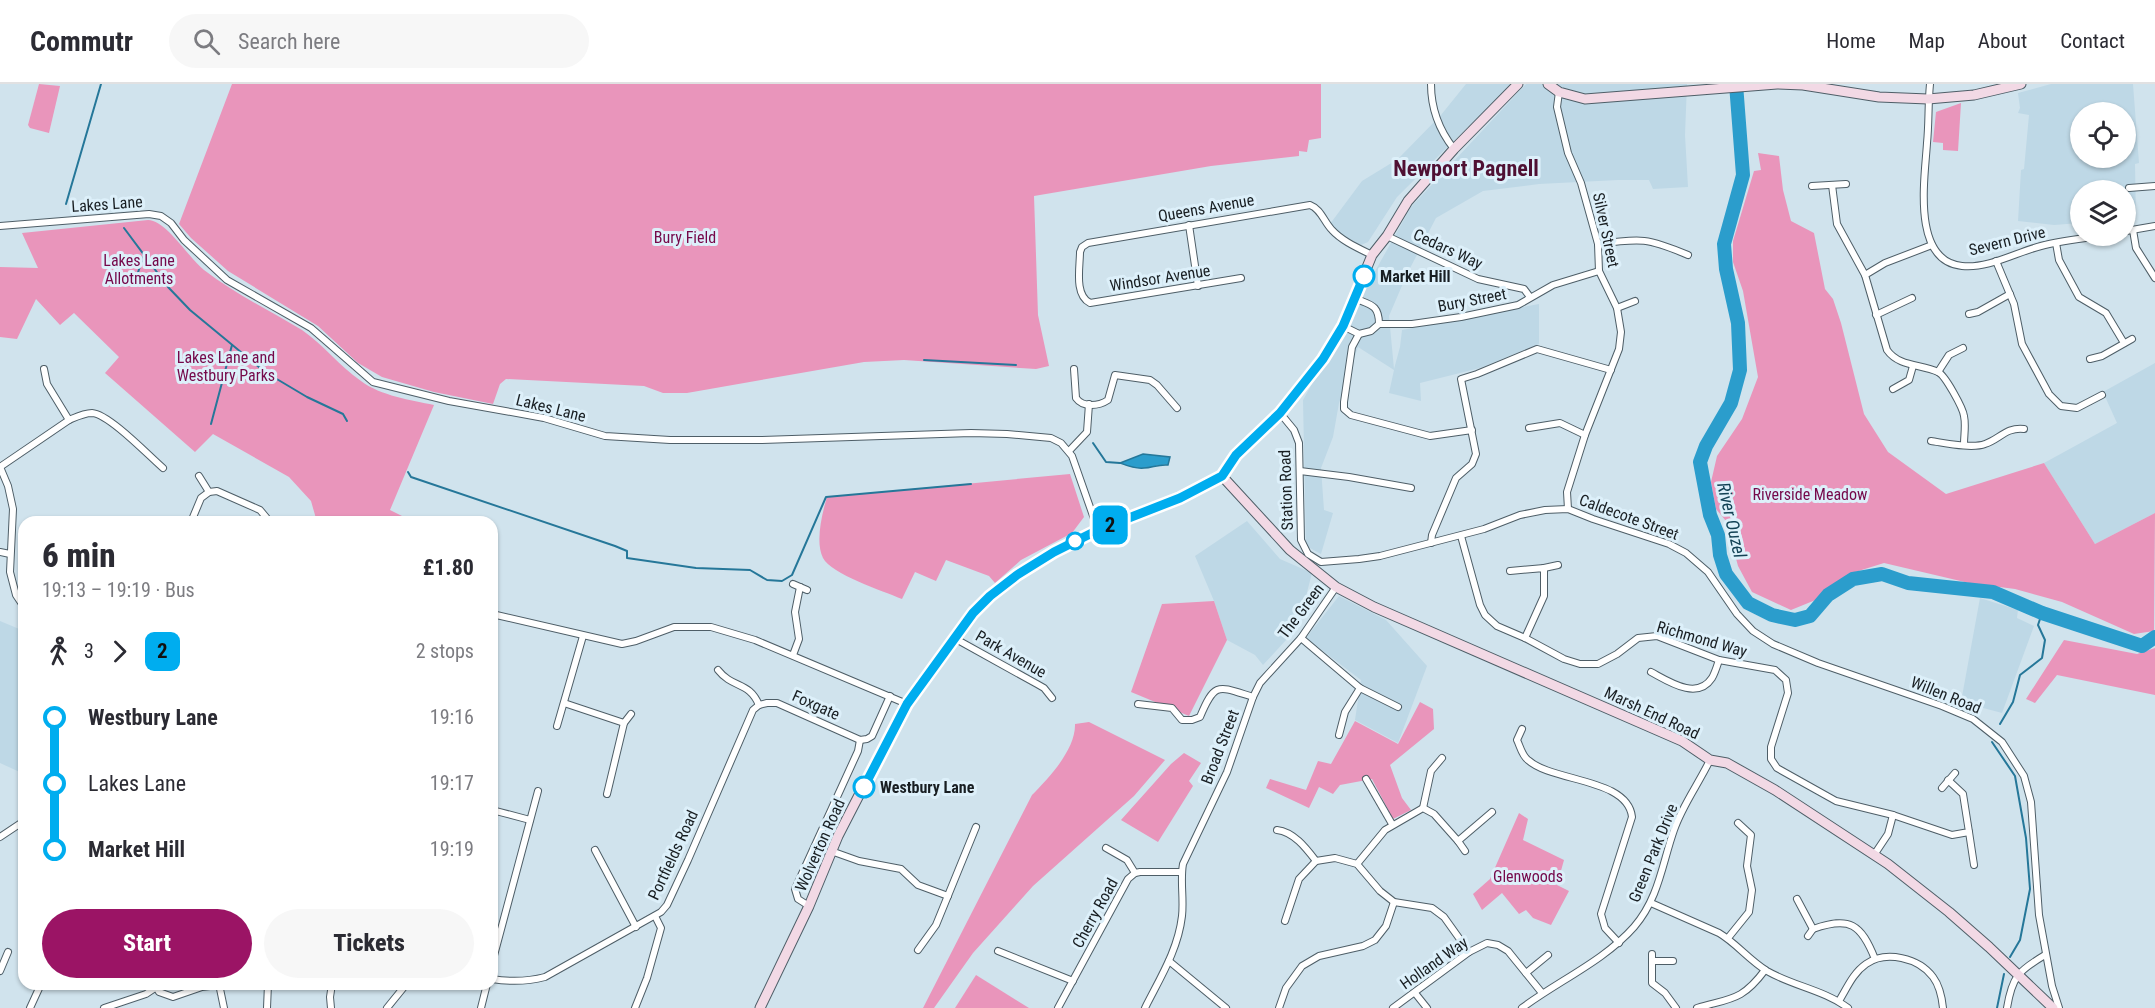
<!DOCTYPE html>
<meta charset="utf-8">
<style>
:root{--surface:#fff;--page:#f7f7f7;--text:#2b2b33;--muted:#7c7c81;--line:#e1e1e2;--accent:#9b1465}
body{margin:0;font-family:"Roboto Condensed",sans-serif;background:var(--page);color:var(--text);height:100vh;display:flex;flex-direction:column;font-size:22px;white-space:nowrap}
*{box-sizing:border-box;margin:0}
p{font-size:20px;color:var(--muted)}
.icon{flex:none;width:33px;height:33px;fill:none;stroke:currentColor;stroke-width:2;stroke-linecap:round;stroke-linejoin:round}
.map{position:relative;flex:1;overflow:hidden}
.sheet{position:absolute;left:18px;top:432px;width:480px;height:474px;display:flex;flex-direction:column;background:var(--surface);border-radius:18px;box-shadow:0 2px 4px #0004}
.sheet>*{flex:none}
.badge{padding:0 12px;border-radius:9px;font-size:21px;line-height:39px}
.buttons{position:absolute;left:2070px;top:18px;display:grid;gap:12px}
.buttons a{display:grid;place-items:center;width:66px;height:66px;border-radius:50%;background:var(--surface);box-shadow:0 2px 4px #0004;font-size:30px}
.map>.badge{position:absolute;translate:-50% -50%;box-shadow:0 0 0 3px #fff}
.legs{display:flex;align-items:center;gap:9px;height:66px;padding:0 24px;font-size:20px}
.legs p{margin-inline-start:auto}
.headline{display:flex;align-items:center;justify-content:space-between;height:102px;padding:0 24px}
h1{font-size:33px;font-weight:800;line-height:45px}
.cta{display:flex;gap:12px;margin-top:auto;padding:12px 24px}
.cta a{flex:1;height:69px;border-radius:36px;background:var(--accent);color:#fff;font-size:24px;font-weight:800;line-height:69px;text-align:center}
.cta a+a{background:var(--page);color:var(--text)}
ul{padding:0 24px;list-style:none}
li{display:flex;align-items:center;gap:21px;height:66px;font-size:22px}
li i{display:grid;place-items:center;width:9px;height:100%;margin:0 8px;background:currentColor}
li i::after{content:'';width:15px;height:15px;margin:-8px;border:4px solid;border-radius:50%;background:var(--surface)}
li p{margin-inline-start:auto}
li:first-child i{background:linear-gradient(#0000 50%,currentColor 0)}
li:last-child i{background:linear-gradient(currentColor 50%,#0000 0)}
header{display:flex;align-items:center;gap:36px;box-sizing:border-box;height:84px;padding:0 30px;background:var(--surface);border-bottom:2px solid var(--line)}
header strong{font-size:28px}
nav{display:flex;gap:33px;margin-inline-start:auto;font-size:21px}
.search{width:420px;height:54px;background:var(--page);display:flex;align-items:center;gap:15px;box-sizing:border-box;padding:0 21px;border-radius:33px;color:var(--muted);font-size:22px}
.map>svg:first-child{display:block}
.built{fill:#bed8e6;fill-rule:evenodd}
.green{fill:#e995bb}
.water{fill:#2b9dcc;stroke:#257799;stroke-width:1.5}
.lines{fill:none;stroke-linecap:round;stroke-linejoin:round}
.stream{stroke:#257799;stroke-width:2}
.river{stroke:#2b9dcc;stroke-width:14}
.street-casing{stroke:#4e5e67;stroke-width:8}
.secondary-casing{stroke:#4e5e67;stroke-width:11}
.street{stroke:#fff;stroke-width:6}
.secondary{stroke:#f2d9e5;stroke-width:9}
.line-1-casing{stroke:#fff;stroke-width:14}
.line-1{stroke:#00adef;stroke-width:9}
.stop-1-dot{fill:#fff;stroke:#00adef;stroke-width:3}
.labels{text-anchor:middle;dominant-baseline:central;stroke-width:6;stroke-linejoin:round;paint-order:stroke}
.street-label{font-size:16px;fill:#181e22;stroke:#ddf0fa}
.park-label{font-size:16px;fill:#75084a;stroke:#ddf0fa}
.stop-label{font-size:16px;font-weight:bold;fill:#181e22;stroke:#ddf0fa;text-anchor:start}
.water-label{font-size:18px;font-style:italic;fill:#134255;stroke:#ddf0fa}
.district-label{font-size:22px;font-weight:bold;fill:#4f1033;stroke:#ddf0fa}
</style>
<header>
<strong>Commutr</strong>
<div class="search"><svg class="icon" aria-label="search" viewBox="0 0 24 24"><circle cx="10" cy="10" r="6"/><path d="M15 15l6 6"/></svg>Search here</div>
<nav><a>Home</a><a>Map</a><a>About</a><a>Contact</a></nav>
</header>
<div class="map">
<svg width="2155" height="924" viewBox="0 0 2155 924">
<rect width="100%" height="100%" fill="#d0e3ed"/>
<g class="built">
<polygon points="1466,0 1511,0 1397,113 1368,158 1361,161 1347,155 1330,140 1362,97 1398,75 1441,31"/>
<polygon points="1526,0 1687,0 1685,51 1688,103 1653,105 1649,96 1618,96 1539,100 1483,107 1436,134 1407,190 1389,232 1394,285 1400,263 1402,246 1539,220 1539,260 1480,284 1420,299 1421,317 1389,309 1394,286 1358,263 1339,319 1333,353 1321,384 1324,426 1333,429 1321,470 1306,462 1303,316 1411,123"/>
<path d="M 2051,0 L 2133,0 L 2139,79 L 2135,80 L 2136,135 L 2126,136 L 2126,106 L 2080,106 L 2080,139 L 2054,141 L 2018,137 L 2021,86 L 2024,85 L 2029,31 L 2018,29 L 2020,24 L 2018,9 ZM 2080,28 L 2126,28 L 2126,74 L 2080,74 Z"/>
<polygon points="2155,279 2155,429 2095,460 2044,379 2117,339 2103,308"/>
<polygon points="1247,437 1280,475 1312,489 1298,543 1263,581 1255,571 1227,556 1214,517 1195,472"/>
<polygon points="1339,512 1386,536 1427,582 1398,659 1355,636 1361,596 1306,554"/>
<polygon points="1980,514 2018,526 2017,534 2034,542 2002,629 1961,618"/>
<polygon points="0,537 24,547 24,690 0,679"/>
</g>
<g class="green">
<polygon points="39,0 60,2 49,49 30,44 28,41"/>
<polygon points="232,0 1321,0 1321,54 1309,56 1307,68 1299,67 1299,72 1211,82 1034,112 1038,231 1049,282 1036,285 904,276 864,278 687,309 663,309 644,302 506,295 500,300 493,320 434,308 382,293 358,279 318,242 228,187 191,154 179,140"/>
<polygon points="1961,19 1958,67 1943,66 1943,59 1933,58 1936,28"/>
<polygon points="1758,69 1779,72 1783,106 1791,137 1814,149 1825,205 1833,215 1841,239 1864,330 1888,368 1946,410 2044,379 2095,460 2155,429 2154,547 2134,550 2062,518 2015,505 1969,499 1884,479 1852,489 1818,515 1791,526 1752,508 1738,482 1726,437 1716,425 1711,398 1717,372 1742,335 1758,293 1743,207 1733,178 1733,157 1754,87 1761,86"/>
<path d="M 148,136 C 166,136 188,173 204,186 C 235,210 269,226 302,246 C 324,261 339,282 361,297 C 381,312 411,316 434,321 L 390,426 L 414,438 L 317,438 L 311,417 L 289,393 L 213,350 L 195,368 L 105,289 L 119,273 L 74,229 L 60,241 L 36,215 L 17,255 L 0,253 L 0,183 L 38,184 L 22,149 Z"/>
<path d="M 1070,390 L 1084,433 L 1072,449 L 1021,476 L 995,499 L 989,492 L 946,476 L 936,497 L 915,488 L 902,515 C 883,507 831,490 823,474 C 815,458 822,430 827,413 Z"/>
<polygon points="1214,517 1227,556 1189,632 1131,608 1162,520"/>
<polygon points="2064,556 2137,570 2155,564 2155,611 2057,591 2035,619 2026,615"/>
<polygon points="1420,618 1433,625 1434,645 1390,681 1402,714 1411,726 1393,735 1372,695 1340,701 1333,710 1319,703 1309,724 1266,704 1270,695 1306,706 1318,677 1331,680 1355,637 1398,660"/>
<path d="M 1089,638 L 1165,676 L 1134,712 L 1033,802 L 973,869 L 934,924 L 923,924 L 1032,711 C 1049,694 1076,665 1075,640 Z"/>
<polygon points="1184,669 1201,679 1189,697 1193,702 1158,758 1121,736 1171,680"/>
<polygon points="1519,729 1528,735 1523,756 1564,776 1557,801 1569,807 1551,841 1533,834 1526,826 1519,830 1502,809 1482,826 1473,810 1490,795"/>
<polygon points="976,891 1029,924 955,924"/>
</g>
<path class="water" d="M 1143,370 L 1170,373 L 1168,381 C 1158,380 1152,384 1144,384 C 1135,385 1128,382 1120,379 Z"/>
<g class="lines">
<g class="stream">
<polyline points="66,120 101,0"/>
<polyline points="124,144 168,203 190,226 265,288 307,313 343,330 347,337"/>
<polyline points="135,197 144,171"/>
<polyline points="924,276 1016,281"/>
<polyline points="211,340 232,261"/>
<polyline points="1093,359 1106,378 1120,379"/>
<polyline points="408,388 411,393 615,462 627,467 627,474 696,484 750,486 767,496 782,497 792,491 826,413 971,400"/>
<polyline points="2000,640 2013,618 2020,591 2042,574 2045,556 2038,541 2042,529"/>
<polyline points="1992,658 2015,692 2026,754 2030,805 2020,856 2010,873"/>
<polyline points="1997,924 2004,890"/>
</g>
<polyline class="river" points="1736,0 1743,91 1724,160 1726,185 1738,239 1740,286 1731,319 1706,362 1700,378 1710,431 1718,451 1720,471 1726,490 1748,519 1772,531 1795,536 1810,532 1828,511 1853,495 1882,490 1908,499 1993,508 2042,529 2142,562 2155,553"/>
<g class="street-casing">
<g id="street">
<path d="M 1431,0 C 1431,24 1439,46 1454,65"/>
<path d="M 1930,0 C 1928,20 1929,39 1927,59 C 1925,93 1911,177 1962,182 C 1988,185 2017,168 2041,162 C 2060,157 2080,155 2100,152"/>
<polyline points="1559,8 1557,23 1568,69 1581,99 1598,160 1599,187 1617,224 1621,248 1619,265 1585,351 1567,408 1568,425"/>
<polyline points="1832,101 1837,140 1865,191"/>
<polyline points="1812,102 1846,100"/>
<polyline points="2129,104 2155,102"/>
<polyline points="1189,141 1198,202"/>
<polyline points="0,142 149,130 161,132 171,139 184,156 227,196 311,244 373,298 449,317 544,334 605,352 670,356 761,356 971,349 1007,350 1051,354 1061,359 1072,372 1098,446"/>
<polyline points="2133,146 2136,164 2155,194"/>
<polyline points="2126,147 2155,142"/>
<polyline points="1387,152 1478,195 1524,205 1530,213"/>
<polyline points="2056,159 2059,176 2079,213 2106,229 2124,259"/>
<path d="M 1598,160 C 1641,154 1648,154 1688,171"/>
<path d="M 1932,161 L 1885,179 L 1865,191 L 1887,266 C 1899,283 1921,280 1938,288 C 1945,291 1963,324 1964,332 C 1966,341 1964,351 1964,360"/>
<polyline points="1996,177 2014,220 2022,260 2049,310 2061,322 2077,324 2102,311"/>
<path d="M 1241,194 L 1090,219 C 1074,211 1080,183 1080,168 L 1082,163 L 1088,159 L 1310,121 C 1321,125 1324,138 1332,146 C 1342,157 1358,164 1372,171"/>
<path d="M 1354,214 C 1370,221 1379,220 1379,240"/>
<polyline points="1617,224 1635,217"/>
<polyline points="1969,230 1978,228 2010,210"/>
<polyline points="1876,231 1912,214"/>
<polyline points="1343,242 1359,250 1371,247 1379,240 1412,240 1461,233 1518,221 1553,201 1599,187"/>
<polyline points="1359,250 1352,263 1344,318 1344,325 1351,331 1430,352 1472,346"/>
<polyline points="2090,275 2102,272 2132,255"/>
<polyline points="44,285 47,300 69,336"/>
<path d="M 1074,285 L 1076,314 C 1083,324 1099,322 1108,316 L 1115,291 L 1150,296 L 1157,301 L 1177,324"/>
<polyline points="1938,288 1949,271 1963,264"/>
<polyline points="1893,305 1909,296 1913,282"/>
<polyline points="1280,329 1294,346 1299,359 1301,456 1308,470 1321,478 1359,475 1380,472 1484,445 1520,431 1545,426 1568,425 1593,435 1669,460 1686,469 1708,488 1737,530 1753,547 1773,560 1818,579 1942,622 1973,635 2002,658 2024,692 2031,718 2039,831 2052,902 2059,924"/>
<polyline points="1529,344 1560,339 1585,351"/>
<path d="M 1931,357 C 1945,359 1972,365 1985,360 C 2000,355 2006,343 2024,345"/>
<polyline points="1069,367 1087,348 1089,320"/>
<path d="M 0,383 L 69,336 C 76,333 84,329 92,329 C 109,330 149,372 163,384"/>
<polyline points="0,383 8,402 13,425 10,488 16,511 24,523"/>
<polyline points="1300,387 1349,393 1411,404"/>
<polyline points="199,392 209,408"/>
<polyline points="191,438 201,414 209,408 217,407 260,426 270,438"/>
<polyline points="1461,452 1480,521 1485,531 1497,542 1525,554 1564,575 1580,580 1598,580 1617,570 1638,554 1657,552 1719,576 1775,586 1786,596 1788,609 1771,663 1771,675 1777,684 1836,717 1893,731 1952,751 1969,748 1963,710 1948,696"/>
<polyline points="1431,459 1432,451 1456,394 1472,380 1476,370 1461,295 1477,290 1537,265 1611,286"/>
<polyline points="0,468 10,470"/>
<polyline points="1544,484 1558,481"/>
<polyline points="1510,487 1544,484 1544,512 1525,554"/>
<polyline points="793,500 807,506"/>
<polyline points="492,530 622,560 636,557 674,543 711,543 755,556 907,620"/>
<polyline points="954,554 1037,600 1044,604 1052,614"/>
<polyline points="1301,554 1360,604 1398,623"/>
<polyline points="793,571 799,555 795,528 800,503"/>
<path d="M 718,586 C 733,605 749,597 759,621"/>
<path d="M 1651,588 C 1668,597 1697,617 1712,594 C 1715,589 1717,582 1719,576"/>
<polyline points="564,619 624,639"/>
<path d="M 1138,620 L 1172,624 L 1182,636 L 1192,636 L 1200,633 C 1215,597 1218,602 1253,613"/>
<polyline points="557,642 583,552"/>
<path d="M 1522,645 L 1517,656 C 1520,662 1522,672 1528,676 C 1552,698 1628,694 1632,733 L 1601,830 L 1605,844 L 1619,859"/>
<polyline points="1339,651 1345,628 1360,604"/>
<polyline points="1366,695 1392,740"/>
<polyline points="1942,704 1955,689"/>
<polyline points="607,710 624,639 631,630"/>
<polyline points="1423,724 1431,687 1442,674"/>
<polyline points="492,726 530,736"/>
<path d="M 1277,746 C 1294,748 1306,764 1316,777"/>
<polyline points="1969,748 1974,781"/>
<polyline points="0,753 24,737"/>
<polyline points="1458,757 1465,767"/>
<polyline points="1106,764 1127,776 1135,789"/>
<polyline points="595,766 636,843"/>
<polyline points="831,767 859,777 901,785 918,801 948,812"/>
<polyline points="1874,771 1888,750 1893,731"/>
<polyline points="1357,780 1385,746 1423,724 1434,730 1458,757 1492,728"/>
<path d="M 1797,815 L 1813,845 C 1850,832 1861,840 1875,875"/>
<path d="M 1651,819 L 1719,849 C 1736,859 1749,876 1767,887 C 1793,902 1824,906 1848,924"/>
<polyline points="809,822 798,815 795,805 858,667 860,656"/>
<polyline points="1285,837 1299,795 1316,777 1335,774 1357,780 1380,807 1394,818 1432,824 1444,833 1469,868"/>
<polyline points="1808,852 1813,845"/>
<polyline points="1728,854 1749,828 1752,806 1747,782 1751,751 1738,739"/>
<polyline points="918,866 936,841 976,743"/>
<polyline points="998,867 1073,897"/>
<polyline points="1652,870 1652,899 1665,909 1676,924"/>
<polyline points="1169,877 1226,924"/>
<polyline points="1652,877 1673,877"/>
<polyline points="492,879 538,707"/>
<polyline points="0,887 8,868"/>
<polyline points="1526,889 1548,871"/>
<path d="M 492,895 C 511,898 526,898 545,893 L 661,828 L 667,821 L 688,776 L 753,626 L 759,621 L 767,619 L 777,619 L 860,656 L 867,655 L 872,652 L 890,612"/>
<polyline points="154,900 159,908 173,913 202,903 218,901"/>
<polyline points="219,900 224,924"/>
<polyline points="1415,909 1427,924"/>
<path d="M 1839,917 C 1847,904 1853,889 1866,880 C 1886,866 1919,874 1933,893 C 1939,901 1942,914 1943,924"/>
<polyline points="30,924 41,900"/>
<polyline points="104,924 146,910 155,904"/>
<polyline points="267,924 268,900"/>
<polyline points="331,924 330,913 332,900"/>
<polyline points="387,924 404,903"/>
<polyline points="481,924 487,900"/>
<polyline points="635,924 647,894 661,844 655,832"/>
<polyline points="1058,924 1128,795 1135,789 1140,788 1181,788"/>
<path d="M 1145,924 C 1160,894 1178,866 1182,832 C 1184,814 1180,797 1183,780 L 1227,688 L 1253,613 L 1260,599 L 1301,554 L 1336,503"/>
<polyline points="1279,924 1286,904 1302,882 1319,872 1363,862 1375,856 1386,842 1394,818"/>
<polyline points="1393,924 1469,868 1487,859 1498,861 1508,867 1542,909"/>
<path d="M 1522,924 C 1558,897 1604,877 1634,843 C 1659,814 1662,780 1674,746 C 1682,722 1699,699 1710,676"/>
<path d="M 1697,924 C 1731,914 1742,917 1765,886"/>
<path d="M 2007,924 C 2012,893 2018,887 2045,871"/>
</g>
</g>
<g class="secondary-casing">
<g id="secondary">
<polyline points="1548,0 1559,8 1585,15 1777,0 1803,1 1879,13 1928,15 1974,11 2021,0"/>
<polyline points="1222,392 1290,466 1336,503 1374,523 1682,657 1710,676 1727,679 1775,706 1888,780 1949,828 1989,863 2053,924"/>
<polyline points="760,924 809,822 838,752 889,653 907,620 973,529 989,512 1017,491 1054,468 1098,446 1180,414 1222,392 1236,371 1280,329 1323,275 1343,242 1372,171 1387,152 1408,117 1454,65 1518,0"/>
</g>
</g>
<use href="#street" class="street"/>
<use href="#secondary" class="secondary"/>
</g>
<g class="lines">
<g class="line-1-casing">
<polyline id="line-1" points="864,703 907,620 973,529 990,512 1017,491 1054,468 1098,446 1180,414 1222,392 1236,371 1280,329 1323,275 1343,242 1364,192"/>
</g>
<use href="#line-1" class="line-1"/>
</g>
<g class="stop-1-dot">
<circle cx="1364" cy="192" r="10"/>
<circle cx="1075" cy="457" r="8"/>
<circle cx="864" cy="703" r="10"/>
</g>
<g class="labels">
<g class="street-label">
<text transform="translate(107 120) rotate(-4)">Lakes Lane</text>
<text transform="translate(1206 124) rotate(-10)">Queens Avenue</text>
<text transform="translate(1606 146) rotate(78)">Silver Street</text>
<text transform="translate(2007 157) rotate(-14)">Severn Drive</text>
<text transform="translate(1448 165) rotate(25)">Cedars Way</text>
<text transform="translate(1160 194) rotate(-9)">Windsor Avenue</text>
<text transform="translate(1472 216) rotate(-11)">Bury Street</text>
<text transform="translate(551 324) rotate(14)">Lakes Lane</text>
<text transform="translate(1286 406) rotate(-92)">Station Road</text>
<text transform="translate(1629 433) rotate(20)">Caldecote Street</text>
<text transform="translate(1301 527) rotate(-53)">The Green</text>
<text transform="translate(1702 555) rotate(16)">Richmond Way</text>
<text transform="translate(1011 570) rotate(30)">Park Avenue</text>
<text transform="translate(1946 611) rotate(22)">Willen Road</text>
<text transform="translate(816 621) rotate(24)">Foxgate</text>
<text transform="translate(1652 629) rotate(25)">Marsh End Road</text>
<text transform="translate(1220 663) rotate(-69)">Broad Street</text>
<text transform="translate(820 761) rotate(-66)">Wolverton Road</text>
<text transform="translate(1653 769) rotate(-68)">Green Park Drive</text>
<text transform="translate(673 771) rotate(-65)">Portfields Road</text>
<text transform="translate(1095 829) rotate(-61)">Cherry Road</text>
<text transform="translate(1434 879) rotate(-35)">Holland Way</text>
</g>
<g class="park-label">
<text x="685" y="153">Bury Field</text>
<text x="139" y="176">Lakes Lane<tspan x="139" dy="18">Allotments</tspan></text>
<text x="226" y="273">Lakes Lane and<tspan x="226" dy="18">Westbury Parks</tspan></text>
<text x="1810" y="410">Riverside Meadow</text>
<text x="1528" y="792">Glenwoods</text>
</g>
<g class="stop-label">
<text x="1380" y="192">Market Hill</text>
<text x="880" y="703">Westbury Lane</text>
</g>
<g class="water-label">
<text transform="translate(1732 436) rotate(77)">River Ouzel</text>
</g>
<g class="district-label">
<text x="1466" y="84">Newport Pagnell</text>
</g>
</g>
</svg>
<div class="buttons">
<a><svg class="icon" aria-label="locate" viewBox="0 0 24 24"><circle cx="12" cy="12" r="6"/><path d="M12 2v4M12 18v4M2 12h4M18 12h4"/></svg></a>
<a><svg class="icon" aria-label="layers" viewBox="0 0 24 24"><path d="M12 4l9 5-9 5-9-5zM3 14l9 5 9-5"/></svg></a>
</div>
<b class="badge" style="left:1110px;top:441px;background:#00adef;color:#111">2</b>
<section class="sheet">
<div class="headline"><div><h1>6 min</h1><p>19:13 – 19:19 · Bus</p></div><b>£1.80</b></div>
<div class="legs"><svg class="icon" aria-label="walk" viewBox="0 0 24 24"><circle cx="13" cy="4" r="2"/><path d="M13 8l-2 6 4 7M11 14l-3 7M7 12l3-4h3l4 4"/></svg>3<svg class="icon" aria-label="forward" viewBox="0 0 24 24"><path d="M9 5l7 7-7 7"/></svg><b class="badge" style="background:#00adef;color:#111">2</b><p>2 stops</p></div>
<ul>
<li><i style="color:#00adef"></i><b>Westbury Lane</b><p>19:16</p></li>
<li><i style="color:#00adef"></i><span>Lakes Lane</span><p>19:17</p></li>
<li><i style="color:#00adef"></i><b>Market Hill</b><p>19:19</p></li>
</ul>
<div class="cta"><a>Start</a><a>Tickets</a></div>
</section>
</div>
